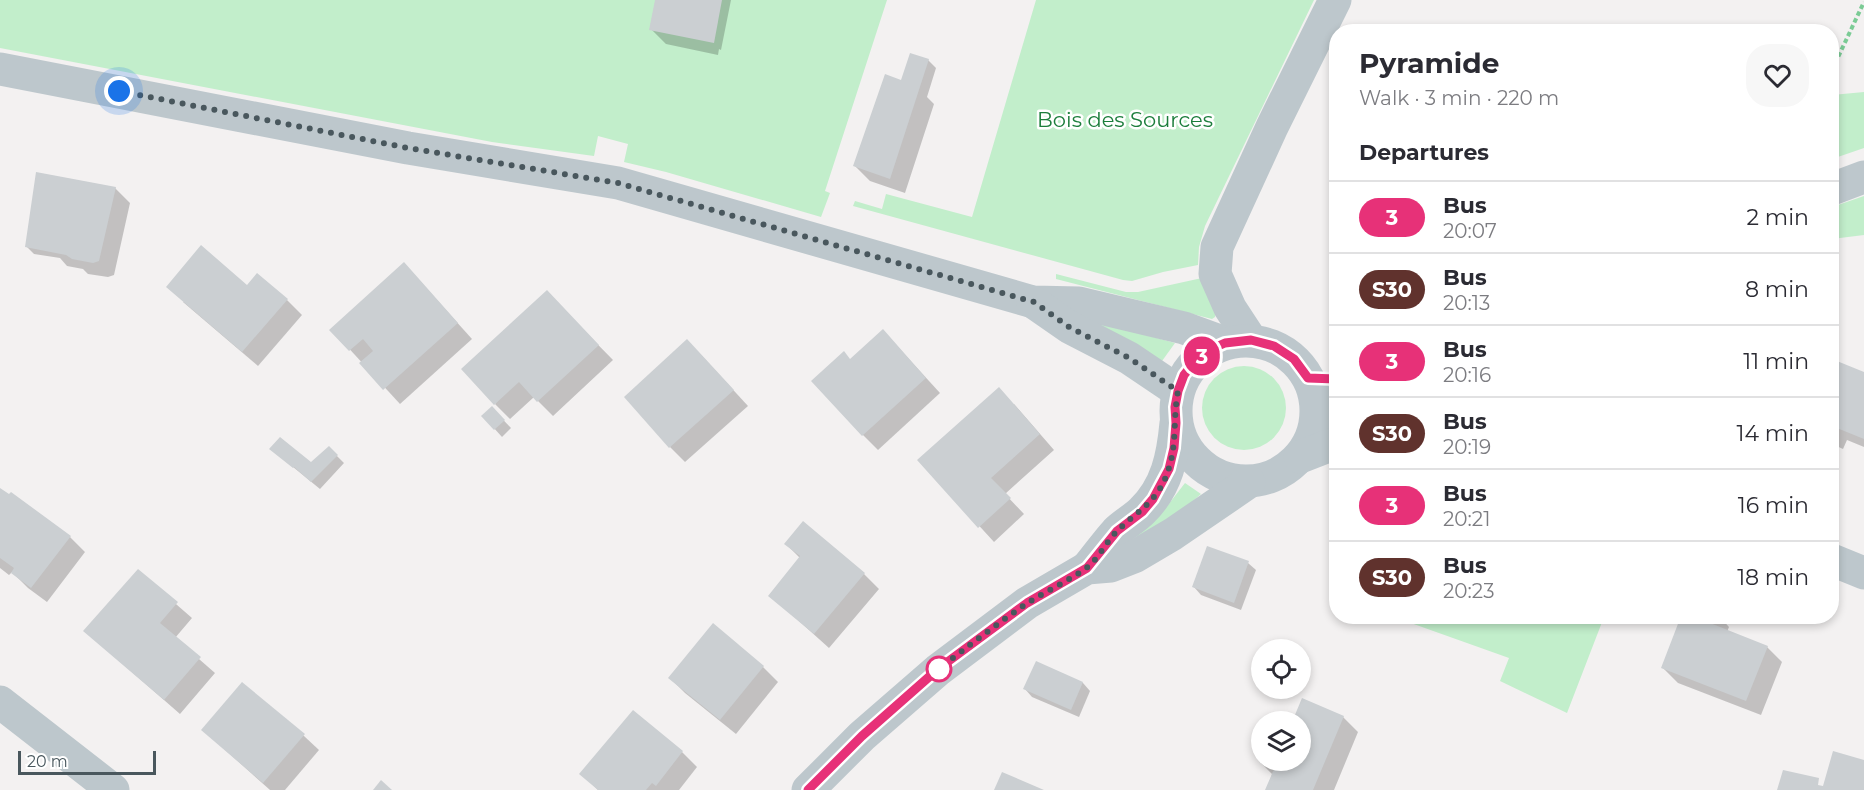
<!DOCTYPE html>
<meta charset="utf-8">
<style>
:root{--surface:#fff;--page:#f7f7f7;--text:#2b2b33;--muted:#7c7c81;--line:#e1e1e2}
body{margin:0;font-family:Montserrat,sans-serif;background:var(--page);color:var(--text);height:100vh;display:flex;flex-direction:column;font-size:22px;white-space:nowrap}
*{box-sizing:border-box;margin:0}
p{font-size:20px;color:var(--muted)}
.icon{flex:none;width:33px;height:33px;fill:none;stroke:currentColor;stroke-width:2;stroke-linecap:round;stroke-linejoin:round}
.map{position:relative;flex:1;overflow:hidden}
.drawer{position:absolute;left:1329px;top:24px;width:510px;height:600px;display:flex;flex-direction:column;background:var(--surface);border-radius:24px;box-shadow:0 3px 9px #0003}
.drawer>*{flex:none}
.badge{padding:0 12px;border-radius:20px;font-size:21px;line-height:39px}
.tools{position:absolute;left:1251px;top:639px;display:grid;gap:12px}
.tools a{display:grid;place-items:center;width:60px;height:60px;border-radius:50%;background:var(--surface);box-shadow:0 3px 9px #0003;font-size:30px}
.scale{position:absolute;left:18px;bottom:15px;width:138px;box-sizing:border-box;padding-left:6px;border:3px solid #49575d;border-top:0;font-size:16px;line-height:21px;white-space:nowrap;color:#49575d;-webkit-text-stroke:4px #fff;paint-order:stroke}
.you{position:absolute;width:30px;height:30px;margin:-15px;border:4px solid #fff;border-radius:50%;background:#1a73e8;box-shadow:0 0 0 9px #1a73e833}
.map>.badge{position:absolute;translate:-50% -50%;box-shadow:0 0 0 3px #fff}
h2{padding:0 30px;font-size:22px;line-height:54px}
.round{display:grid;place-items:center;flex:none;width:63px;height:63px;border-radius:24px;background:var(--page)}
.headline{display:flex;align-items:center;justify-content:space-between;height:102px;padding:0 30px}
h1{font-size:28px;font-weight:700;line-height:45px}
ul{padding:0;list-style:none}
li{display:flex;align-items:center;gap:18px;height:72px;padding:0 30px;border-top:2px solid var(--line)}
li div{flex:1}
li b{display:block;font-size:22px}
li em{font-style:normal}
li .badge{min-width:66px;font-weight:700;text-align:center}
.map>svg:first-child{display:block}
.green{fill:#c2eecb}
.shadow{fill:#0003}
.building{fill:#cbcfd2}
.lines{fill:none;stroke-linecap:round;stroke-linejoin:round}
.path{stroke:#7bcb95;stroke-width:4;stroke-dasharray:4.5 3;stroke-linecap:butt}
.minor{stroke:#bdc7cc;stroke-width:33}
.tertiary{stroke:#bdc7cc;stroke-width:33}
.line-casing{stroke:#fff;stroke-width:14}
.line{stroke:#e73178;stroke-width:9}
.walk{stroke:#49575d;stroke-width:6;stroke-dasharray:0 10.8}
.stop-dot{fill:#fff;stroke:#e73178;stroke-width:3}
.labels{text-anchor:middle;dominant-baseline:central;stroke-width:5;stroke-linejoin:round;paint-order:stroke}
.park-label{font-size:21px;fill:#1b7d3b;stroke:#fff}
</style>
<div class="map">
<svg width="1864" height="790" viewBox="0 0 1864 790">
<rect width="100%" height="100%" fill="#f3f1f1"/>
<g class="green">
<polygon points="0,0 887,0 825,191 830,193 821,217 666,172 624,162 628,144 598,136 594,156 492,142 0,48"/>
<polygon points="1036,0 1314,0 1205,226 1199,247 1198,265 1163,272 1132,281 1123,280 853,206 855,201 882,209 886,194 972,217"/>
<polygon points="1864,92 1864,148 1832,159 1832,95"/>
<polygon points="1864,196 1864,235 1832,239 1832,207"/>
<polygon points="1056,274 1126,292 1138,292 1202,278 1215,312 1215,317 1212,319 1056,279"/>
<polygon points="1084,318 1175,343 1162,361"/>
<circle cx="1244" cy="408" r="42"/>
<polygon points="1185,483 1201,494 1177,515 1143,539 1134,536 1168,505"/>
<polygon points="1394,617 1604,617 1567,713 1500,681 1509,658"/>
</g>
<g class="shadow">
<polygon points="657,0 731,0 721,50 719,49 718,55 666,44 651,29"/>
<polygon points="928,60 936,68 927,97 934,104 905,193 870,181 855,166 902,82"/>
<polygon points="115,188 130,203 114,275 108,277 88,274 83,269 67,266 60,258 34,254 26,246"/>
<polygon points="418,279 472,339 400,404 332,330"/>
<polygon points="247,287 287,300 302,315 258,366 183,302"/>
<polygon points="561,307 613,360 553,416 534,397 510,419 495,404"/>
<polygon points="897,346 940,393 878,450 863,435 851,360"/>
<polygon points="702,356 748,406 685,462 670,447"/>
<polygon points="1832,360 1864,374 1864,447 1847,440 1843,449 1832,444"/>
<polygon points="1014,404 1054,450 1005,494 1024,514 994,542 919,460"/>
<polygon points="492,408 511,428 502,437 483,416"/>
<polygon points="329,448 344,463 320,489 271,449 311,464"/>
<polygon points="0,490 70,537 85,552 47,602 28,588 12,572 9,575 0,568"/>
<polygon points="803,523 864,574 879,589 829,648 770,595 800,558 786,544"/>
<polygon points="1208,548 1248,563 1256,570 1241,610 1201,595 1194,587"/>
<polygon points="138,571 192,618 175,638 215,673 180,714 85,631"/>
<polygon points="1683,616 1719,616 1729,627 1727,632 1767,647 1782,662 1761,715 1678,683 1663,668"/>
<polygon points="713,625 763,667 778,682 736,734 685,693 670,678"/>
<polygon points="1037,663 1083,683 1090,691 1079,717 1032,697 1025,689"/>
<polygon points="242,684 304,736 319,750 285,790 270,790 203,730"/>
<polygon points="1343,717 1358,732 1334,790 1267,790 1273,775 1260,762 1262,760 1300,760"/>
<polygon points="682,752 697,767 679,790 598,790 581,773"/>
</g>
<g class="building">
<polygon points="655,0 722,0 714,43 649,30"/>
<polygon points="910,53 929,59 890,179 853,166 885,74 901,80"/>
<polygon points="36,172 116,187 99,261 93,263 72,259 66,255 25,247"/>
<polygon points="201,245 247,285 257,273 288,299 242,352 166,287"/>
<polygon points="404,262 458,323 383,390 359,363 373,351 363,339 349,351 329,330"/>
<polygon points="547,290 599,345 537,402 519,382 494,405 461,369"/>
<polygon points="883,329 926,378 862,436 811,381 844,351 850,359"/>
<polygon points="687,339 734,390 669,448 624,397"/>
<polygon points="1832,359 1864,372 1864,439 1832,426"/>
<polygon points="999,387 1040,434 991,478 1011,498 978,528 917,460"/>
<polygon points="492,406 505,420 494,430 481,416"/>
<polygon points="280,437 311,462 329,446 338,455 311,482 294,467 293,468 269,449"/>
<polygon points="0,488 9,494 11,492 71,536 31,588 11,573 14,568 0,558"/>
<polygon points="803,521 865,573 814,634 768,596 800,556 784,544"/>
<polygon points="1207,546 1249,561 1234,603 1192,587"/>
<polygon points="138,569 178,602 160,623 201,657 164,700 83,631"/>
<polygon points="1681,616 1713,616 1710,623 1768,646 1746,701 1661,668"/>
<polygon points="713,623 764,666 720,720 668,678"/>
<polygon points="1036,661 1083,682 1071,710 1023,689"/>
<polygon points="242,682 305,734 263,783 201,730"/>
<polygon points="1302,698 1344,716 1313,790 1265,790 1274,769 1259,762 1262,755 1262,760 1300,760 1300,722 1292,722"/>
<polygon points="633,710 683,751 656,786 652,783 646,790 598,790 579,774"/>
<polygon points="1833,751 1864,760 1864,790 1777,790 1783,770 1819,778 1818,785 1823,786"/>
<polygon points="1002,772 1044,790 994,790"/>
<polygon points="381,780 392,790 373,790"/>
</g>
<g class="lines">
<polyline class="path" points="1832,70 1864,2"/>
<g class="minor">
<polyline points="1832,189 1864,177"/>
<polyline points="1251,340 1230,308 1215,274 1217,247 1272,127 1335,0"/>
<polyline points="0,702 113,790"/>
</g>
<g class="tertiary">
<polyline points="0,69 408,148 618,183 1033,302 1079,303 1184,328 1225,343"/>
<polyline points="1033,302 1069,327 1129,358 1178,391"/>
<circle cx="1246" cy="411" r="70"/>
<polyline points="1300,457 1336,443"/>
<polyline points="1832,560 1864,573"/>
<path d="M 1087,568 C 1097,556 1106,543 1116,532 C 1124,524 1134,519 1142,511 C 1167,487 1173,456 1176,423"/>
<polyline points="808,790 862,736 938,670 1027,603 1087,568 1111,566 1134,557 1173,534 1249,482"/>
</g>
</g>
<g class="lines">
<g class="line-casing">
<polyline id="line" points="808,790 862,736 938,669 1027,603 1087,568 1117,531 1142,512 1153,499 1169,469 1174,448 1176,423 1175,407 1178,391 1184,375 1195,361 1209,350 1225,343 1251,340 1274,346 1294,359 1308,378 1336,379"/>
</g>
<use href="#line" class="line"/>
<path class="walk" d="M 119,91 L 408,148 L 618,183 L 1034,302 L 1069,327 L 1129,358 L 1178,391 C 1173,417 1177,443 1169,468 C 1159,501 1140,509 1117,531 C 1106,542 1098,560 1085,569 C 1066,582 1045,592 1026,604 C 997,624 964,649 939,669"/>
</g>
<circle class="stop-dot" cx="939" cy="669" r="12"/>
<g class="labels">
<g class="park-label">
<text x="1125" y="119">Bois des Sources</text>
</g>
</g>
</svg>
<div class="tools">
<a><svg class="icon" aria-label="locate" viewBox="0 0 24 24"><circle cx="12" cy="12" r="6"/><path d="M12 2v4M12 18v4M2 12h4M18 12h4"/></svg></a>
<a><svg class="icon" aria-label="layers" viewBox="0 0 24 24"><path d="M12 4l9 5-9 5-9-5zM3 14l9 5 9-5"/></svg></a>
</div>
<div class="scale">20 m</div>
<div class="you" style="left:119px;top:91px"></div>
<b class="badge" style="left:1202px;top:356px;background:#e73178;color:#fff">3</b>
<section class="drawer">
<div class="headline"><div><h1>Pyramide</h1><p>Walk · 3 min · 220 m</p></div><a class="round"><svg class="icon" aria-label="heart" viewBox="0 0 24 24"><path d="M12 20l-8-8c-3-5 5-10 8-4 3-6 11-1 8 4z"/></svg></a></div>
<h2>Departures</h2>
<ul>
<li><span class="badge" style="background:#e73178;color:#fff">3</span><div><b>Bus</b><p>20:07</p></div><em>2 min</em></li>
<li><span class="badge" style="background:#60322d;color:#fff">S30</span><div><b>Bus</b><p>20:13</p></div><em>8 min</em></li>
<li><span class="badge" style="background:#e73178;color:#fff">3</span><div><b>Bus</b><p>20:16</p></div><em>11 min</em></li>
<li><span class="badge" style="background:#60322d;color:#fff">S30</span><div><b>Bus</b><p>20:19</p></div><em>14 min</em></li>
<li><span class="badge" style="background:#e73178;color:#fff">3</span><div><b>Bus</b><p>20:21</p></div><em>16 min</em></li>
<li><span class="badge" style="background:#60322d;color:#fff">S30</span><div><b>Bus</b><p>20:23</p></div><em>18 min</em></li>
</ul>
</section>
</div>
